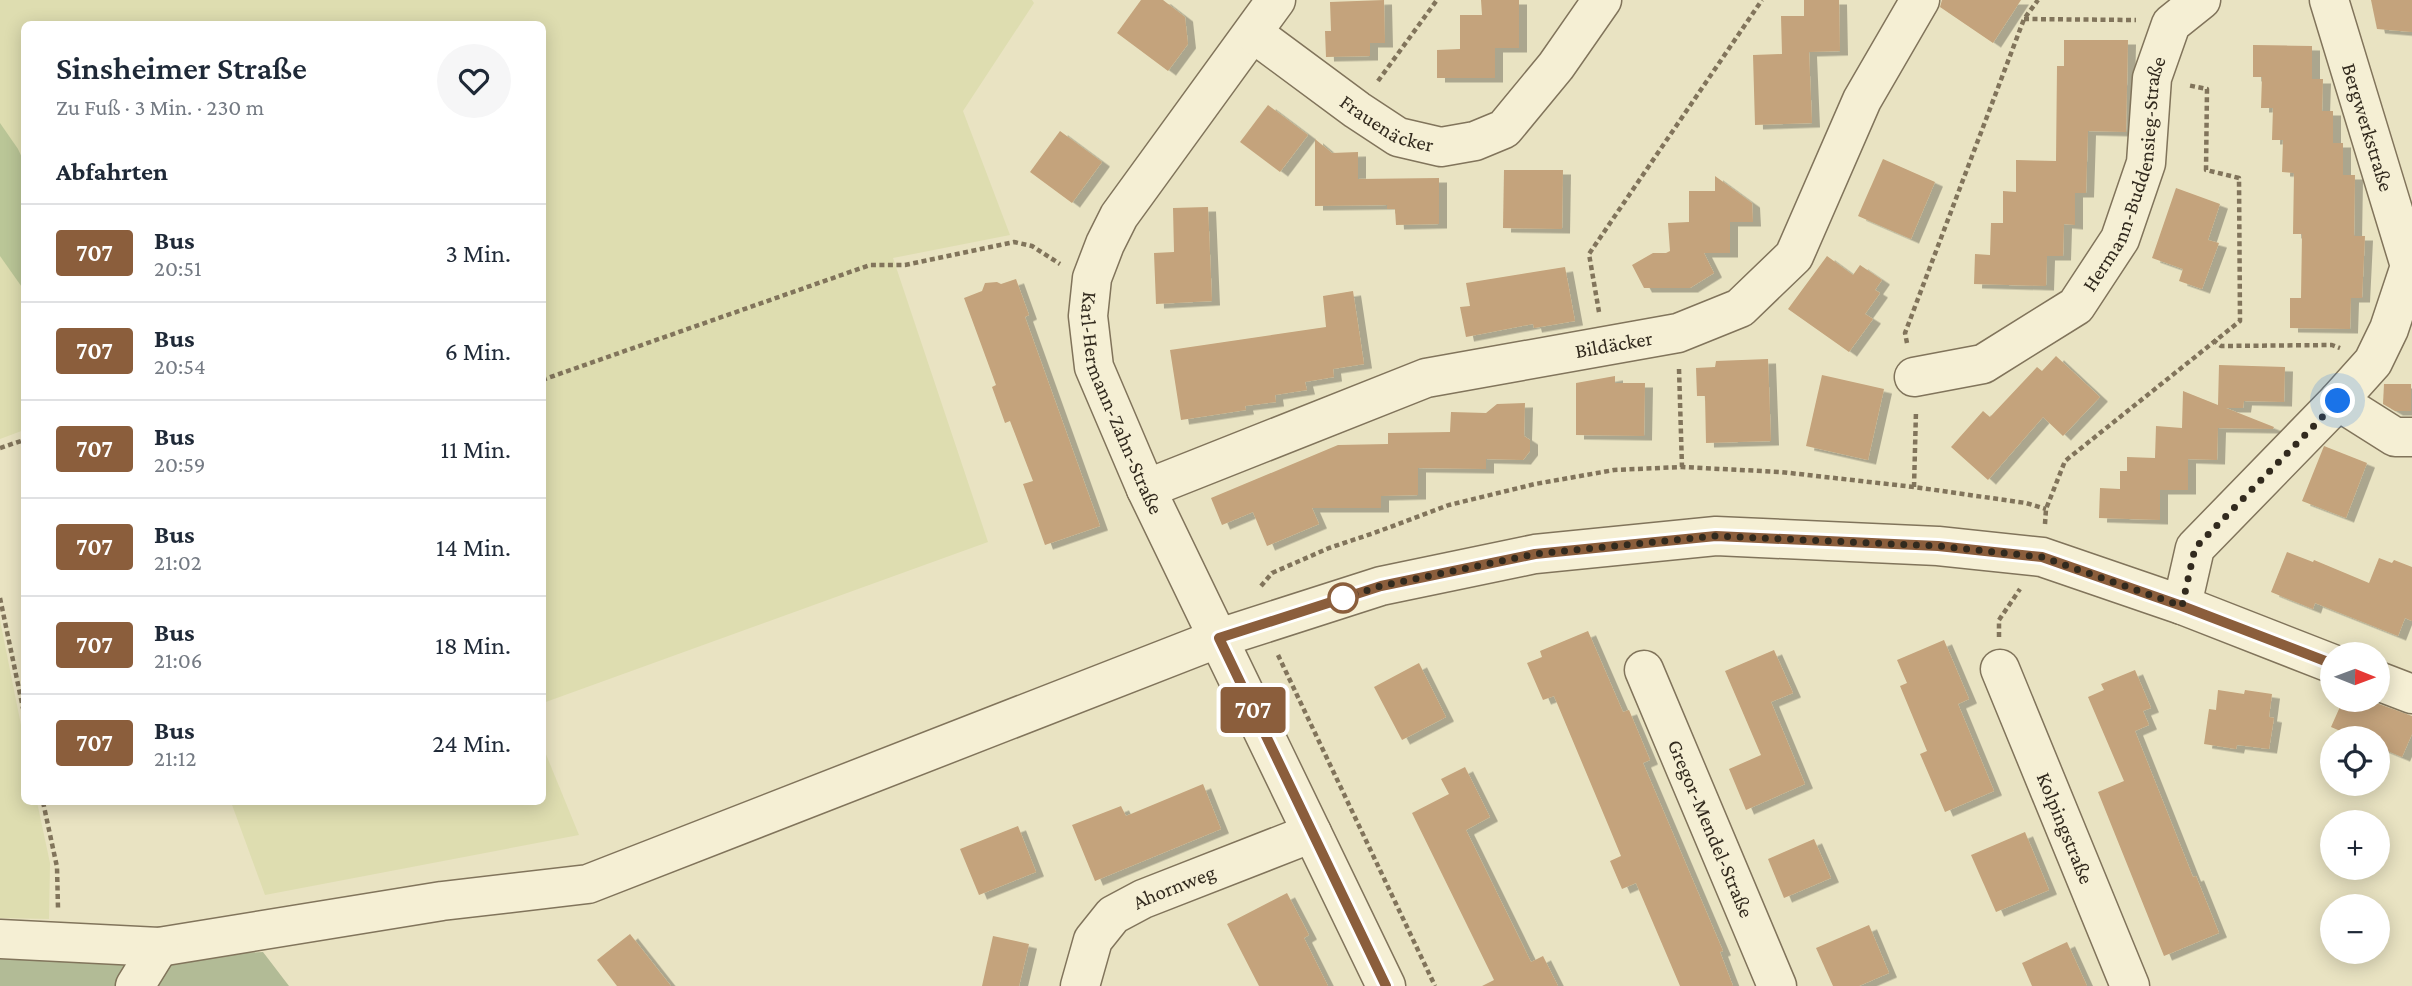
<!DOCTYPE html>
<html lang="de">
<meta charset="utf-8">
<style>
:root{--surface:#fff;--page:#f6f6f7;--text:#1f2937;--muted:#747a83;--line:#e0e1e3}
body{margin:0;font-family:"Crimson Pro",serif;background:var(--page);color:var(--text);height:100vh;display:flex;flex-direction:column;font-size:26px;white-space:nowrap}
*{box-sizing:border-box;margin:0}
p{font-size:23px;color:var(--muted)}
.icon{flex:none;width:38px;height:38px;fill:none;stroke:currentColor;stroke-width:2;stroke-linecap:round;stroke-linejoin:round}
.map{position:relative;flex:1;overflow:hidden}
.sheet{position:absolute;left:21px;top:21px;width:525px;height:784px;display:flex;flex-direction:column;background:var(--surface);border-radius:10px;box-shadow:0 4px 18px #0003}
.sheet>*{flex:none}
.badge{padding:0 14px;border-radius:5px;font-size:24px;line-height:46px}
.needle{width:46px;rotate:91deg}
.buttons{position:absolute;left:2320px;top:642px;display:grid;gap:14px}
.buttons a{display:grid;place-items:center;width:70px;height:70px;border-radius:50%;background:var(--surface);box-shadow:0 4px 18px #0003;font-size:35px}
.you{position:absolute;width:35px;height:35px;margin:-18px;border:5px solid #fff;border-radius:50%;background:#1a73e8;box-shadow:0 0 0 10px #1a73e833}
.map>.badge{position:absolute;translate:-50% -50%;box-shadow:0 0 0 4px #fff}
h2{padding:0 35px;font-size:26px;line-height:63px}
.round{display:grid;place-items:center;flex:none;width:74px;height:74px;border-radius:37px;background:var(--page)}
.overview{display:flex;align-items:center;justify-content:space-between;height:119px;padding:0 35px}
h1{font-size:33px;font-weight:600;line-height:52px}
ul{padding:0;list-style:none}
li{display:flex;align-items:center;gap:21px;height:98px;padding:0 35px;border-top:2px solid var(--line)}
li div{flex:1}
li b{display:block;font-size:26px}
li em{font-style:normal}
li .badge{min-width:77px;font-weight:700;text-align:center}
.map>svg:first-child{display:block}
.farmland{fill:#deddb0}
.green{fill:#bac697}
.cemetery{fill:#b2bb96}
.building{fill:#c4a37b;filter:url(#shadow)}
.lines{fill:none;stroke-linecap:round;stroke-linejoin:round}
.minor-casing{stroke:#81745b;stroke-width:41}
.path{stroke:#81745b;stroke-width:4.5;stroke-dasharray:5 3.5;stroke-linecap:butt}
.minor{stroke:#f5efd4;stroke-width:38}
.line-casing{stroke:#fff;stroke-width:16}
.line{stroke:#8b5e3c;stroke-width:10}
.walk{stroke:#322a1e;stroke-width:7;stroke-dasharray:0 12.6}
.stop-dot{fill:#fff;stroke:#8b5e3c;stroke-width:3.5}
.labels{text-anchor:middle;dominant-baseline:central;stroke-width:5;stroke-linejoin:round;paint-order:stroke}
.street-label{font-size:21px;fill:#322a1e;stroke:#f1ecd1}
</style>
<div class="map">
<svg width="2412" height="986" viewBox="0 0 2412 986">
<defs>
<filter id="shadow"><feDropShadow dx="8" dy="4.5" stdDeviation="0" flood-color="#0004"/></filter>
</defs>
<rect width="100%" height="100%" fill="#e9e3c2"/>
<g class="farmland">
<polygon points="0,0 1032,0 1034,3 963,111 1010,235 893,258 988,542 543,703 542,24 24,24 24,430 0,439"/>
<polygon points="0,620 24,740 24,802 37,802 50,863 49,919 0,918"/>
<polygon points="543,747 579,835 265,895 231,802 542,802"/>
</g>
<polygon class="green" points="0,123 18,149 24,162 24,290 0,256"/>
<polygon class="cemetery" points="263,952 289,986 0,986 0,954 149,958"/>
<g class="building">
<polygon points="1141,0 1163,0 1185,17 1188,44 1168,71 1117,33"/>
<polygon points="1384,0 1385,43 1370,43 1370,56 1326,57 1325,31 1331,31 1330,2"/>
<polygon points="1481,0 1519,0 1519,48 1495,48 1495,78 1437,78 1437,50 1460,49 1460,15 1482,15"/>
<polygon points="1804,0 1839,0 1840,51 1809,52 1812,123 1755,125 1753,55 1782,54 1781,16 1804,16"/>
<polygon points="1942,0 2021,0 1993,43 1940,7"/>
<polygon points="2371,0 2412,0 2412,32 2377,29"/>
<polygon points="2064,40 2128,40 2126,132 2088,131 2086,193 2075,193 2075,225 2064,224 2063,256 2047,256 2046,286 1974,284 1975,254 1990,255 1991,223 2003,223 2003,191 2016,192 2016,160 2056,161 2057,66 2064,66"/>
<polygon points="2253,45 2312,46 2312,79 2323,79 2322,111 2333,111 2333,143 2343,143 2343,175 2355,175 2354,236 2365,236 2362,298 2351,298 2350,329 2290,328 2290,298 2301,298 2302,234 2293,234 2294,173 2282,172 2283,140 2272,140 2273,108 2261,108 2262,77 2253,77"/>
<polygon points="1268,105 1308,135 1280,172 1240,142"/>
<polygon points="1060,131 1102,162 1072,203 1030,172"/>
<polygon points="1315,139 1332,153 1358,152 1358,179 1439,178 1439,224 1396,225 1395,209 1387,209 1387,205 1315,206"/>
<polygon points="1883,159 1935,182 1911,239 1858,216"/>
<polygon points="1504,170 1563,170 1562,229 1503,228"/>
<polygon points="1715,176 1752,203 1753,222 1730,222 1730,253 1704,253 1714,273 1690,288 1644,288 1632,265 1653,253 1666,253 1670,251 1668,223 1689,222 1689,191 1715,191"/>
<polygon points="2176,188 2220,204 2208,240 2219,243 2202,289 2179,281 2183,269 2152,258"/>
<polygon points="1208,207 1212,301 1156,304 1154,253 1174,252 1173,208"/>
<polygon points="1827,256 1853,275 1860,265 1882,280 1875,290 1880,293 1865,314 1873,319 1849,352 1788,309"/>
<polygon points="1565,267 1575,321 1534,328 1533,324 1466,337 1460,307 1470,306 1466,283"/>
<polygon points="1016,279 1029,315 1025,317 1100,526 1045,545 1023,484 1033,481 1010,421 1005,423 992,387 996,385 964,298 982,291 985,283 997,282 1001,284"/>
<polygon points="1353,291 1364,364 1333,369 1334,377 1305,382 1307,390 1275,395 1276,402 1245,406 1246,410 1181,420 1170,350 1326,327 1323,296"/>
<polygon points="2056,356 2100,397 2063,436 2043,417 1988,480 1951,447 1983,411 1990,417 2037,367 2042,371"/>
<polygon points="1768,359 1771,441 1706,443 1705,396 1697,396 1696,368 1715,367 1716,361"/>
<polygon points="2219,365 2285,367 2284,402 2244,401 2243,408 2226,408 2274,427 2273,429 2218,428 2217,460 2188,459 2188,490 2160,490 2160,520 2099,518 2100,488 2120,489 2120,471 2127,471 2127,457 2155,458 2156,426 2182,428 2183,391 2218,405"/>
<polygon points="1822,375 1884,389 1868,460 1806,446"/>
<polygon points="1615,376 1615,383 1645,383 1644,436 1576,435 1576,383"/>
<polygon points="2384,384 2411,384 2411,411 2395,411 2383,404"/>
<polygon points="1525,403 1524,436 1530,440 1530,451 1523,460 1486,459 1486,469 1418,468 1418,495 1381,496 1381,508 1312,508 1319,524 1267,546 1253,512 1222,525 1211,498 1338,445 1388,444 1388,433 1450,432 1451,412 1486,413 1497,404"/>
<polygon points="2324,446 2367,463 2346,518 2302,501"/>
<polygon points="2287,552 2313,562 2314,560 2369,583 2379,558 2392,563 2394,560 2412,567 2412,621 2405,618 2398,636 2315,603 2313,609 2271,592"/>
<polygon points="1588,631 1623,712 1629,710 1650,760 1643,763 1723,951 1720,952 1733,986 1680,986 1636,883 1622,889 1610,861 1621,856 1609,827 1554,696 1543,700 1527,663 1542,657 1540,651"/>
<polygon points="1944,640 1969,699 1958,704 1994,791 1945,812 1920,754 1927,751 1900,686 1907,683 1897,660"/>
<polygon points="1774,650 1793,693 1771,702 1805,784 1746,810 1729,769 1761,755 1725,671"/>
<polygon points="1419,663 1446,717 1402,740 1374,687"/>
<polygon points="2135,670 2151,708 2143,711 2149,725 2135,731 2193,877 2196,876 2219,933 2164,956 2098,792 2124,781 2088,697 2104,690 2101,684"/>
<polygon points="2218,690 2244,694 2245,690 2272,694 2269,717 2274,718 2269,749 2237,745 2236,749 2204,744 2209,709 2216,710"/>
<polygon points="2343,700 2368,700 2412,716 2412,734 2402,757 2378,747 2378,738 2357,738 2331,727"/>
<polygon points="1465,767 1490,817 1466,830 1531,962 1543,956 1558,986 1482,986 1494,980 1412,813 1449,794 1441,779"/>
<polygon points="1203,784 1221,829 1095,881 1072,825 1121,806 1126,816"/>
<polygon points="1018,826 1036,872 979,895 960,849"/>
<polygon points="2025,832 2049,890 1996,912 1971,855"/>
<polygon points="1814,839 1831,878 1784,898 1768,859"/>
<polygon points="1287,893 1309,935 1304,938 1328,986 1259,986 1227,924"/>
<polygon points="1869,925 1889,973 1859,986 1833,986 1816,948"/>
<polygon points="630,934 671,986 617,986 597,960"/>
<polygon points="993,936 1029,944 1019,986 982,986"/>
<polygon points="2067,942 2087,986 2032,986 2022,963"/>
</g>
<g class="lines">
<g class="minor-casing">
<g id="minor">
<path id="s1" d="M 1276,0 L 1119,216 L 1105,244 L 1092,278 L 1088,316 L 1094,367 L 1146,489 L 1386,986"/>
<path id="s2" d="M 2329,0 L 2410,266 L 2389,329 L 2373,362 L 2338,401 L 2395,437 L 2412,437"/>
<path id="s3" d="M 1253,33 L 1357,110 L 1398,137 L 1441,147 L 1475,141 L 1504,129 L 1556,66 L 1602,0"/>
<path id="s4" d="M 1914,377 L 1983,364 L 2076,306 L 2120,239 L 2146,163 L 2152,78 L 2171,24 L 2201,0"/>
<path id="s5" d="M 1146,489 L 1426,378 L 1678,333 L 1740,308 L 1794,256 L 1862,100 L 1920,0"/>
<polyline points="2182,605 2195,548 2338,401"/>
<path id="s6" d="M 2000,669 L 2130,986"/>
<path id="s7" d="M 1644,670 L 1777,986"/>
<polyline points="2378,681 2412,694"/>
<polyline points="0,939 159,947 442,901 588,884 1219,638 1381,586 1535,554 1716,536 1938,546 2042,557 2182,605 2333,664"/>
<polyline points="135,986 159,947"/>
<path id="s8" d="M 1080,986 L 1093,940 L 1113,915 L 1143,899 L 1312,833"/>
</g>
</g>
<g class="path">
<polyline points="2024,19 2136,20"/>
<polyline points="1378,81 1437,0"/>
<polyline points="1599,312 1589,254 1762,0"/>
<polyline points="2213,340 2221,346 2332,345 2340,348"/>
<polyline points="1907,343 1905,333 2024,19 2038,0"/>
<polyline points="1679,369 1682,467"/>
<polyline points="542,380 870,265 905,265 1014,242 1032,246 1060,264"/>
<polyline points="0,448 24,440"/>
<polyline points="1914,487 1916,411"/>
<polyline points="2045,524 2046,509 2065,461 2240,321 2239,178 2206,170 2207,89 2187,85"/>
<polyline points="1261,586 1272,573 1329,548 1374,533 1449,505 1535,484 1614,470 1682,467 1781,472 1914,487 2026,503 2046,509"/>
<polyline points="0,598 24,713"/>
<polyline points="1999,637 1999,620 2020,589"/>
<polyline points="1278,655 1435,986"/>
<polyline points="43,802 57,867 58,908"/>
</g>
<use href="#minor" class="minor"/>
</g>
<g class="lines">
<g class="line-casing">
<polyline id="line" points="1386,986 1219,638 1381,586 1535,554 1716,536 1938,546 2042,557 2182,606 2333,664"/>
</g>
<use href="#line" class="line"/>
<polyline class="walk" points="1343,598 1381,586 1535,554 1716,536 1938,546 2042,557 2182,606 2195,548 2338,401"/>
</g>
<circle class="stop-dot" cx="1343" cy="598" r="14"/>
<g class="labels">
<g class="street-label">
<text stroke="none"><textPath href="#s3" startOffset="163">Frauenäcker</textPath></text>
<text stroke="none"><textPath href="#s2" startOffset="133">Bergwerkstraße</textPath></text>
<text stroke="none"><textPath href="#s4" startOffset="324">Hermann-Buddensieg-Straße</textPath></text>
<text stroke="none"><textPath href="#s5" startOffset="492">Bildäcker</textPath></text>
<text stroke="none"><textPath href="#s1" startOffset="466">Karl-Hermann-Zahn-Straße</textPath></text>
<text stroke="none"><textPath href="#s7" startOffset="172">Gregor-Mendel-Straße</textPath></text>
<text stroke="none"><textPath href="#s6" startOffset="172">Kolpingstraße</textPath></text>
<text stroke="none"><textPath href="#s8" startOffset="147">Ahornweg</textPath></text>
</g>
</g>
</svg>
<div class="buttons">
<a><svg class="needle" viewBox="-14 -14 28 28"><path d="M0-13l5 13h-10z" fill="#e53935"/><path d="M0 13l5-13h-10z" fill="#747a83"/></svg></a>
<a><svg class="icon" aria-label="locate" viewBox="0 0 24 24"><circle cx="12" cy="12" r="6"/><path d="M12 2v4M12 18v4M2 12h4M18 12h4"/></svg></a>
<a>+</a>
<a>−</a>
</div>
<div class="you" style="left:2338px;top:401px"></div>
<b class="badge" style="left:1253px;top:710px;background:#8b5e3c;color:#fff">707</b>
<section class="sheet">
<div class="overview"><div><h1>Sinsheimer Straße</h1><p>Zu Fuß · 3 Min. · 230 m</p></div><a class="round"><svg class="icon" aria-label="heart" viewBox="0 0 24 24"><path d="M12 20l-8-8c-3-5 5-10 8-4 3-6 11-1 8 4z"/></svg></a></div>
<h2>Abfahrten</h2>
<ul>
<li><span class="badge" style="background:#8b5e3c;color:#fff">707</span><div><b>Bus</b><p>20:51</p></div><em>3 Min.</em></li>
<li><span class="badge" style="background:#8b5e3c;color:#fff">707</span><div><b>Bus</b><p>20:54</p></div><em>6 Min.</em></li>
<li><span class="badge" style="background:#8b5e3c;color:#fff">707</span><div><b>Bus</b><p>20:59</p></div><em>11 Min.</em></li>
<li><span class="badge" style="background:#8b5e3c;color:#fff">707</span><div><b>Bus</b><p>21:02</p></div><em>14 Min.</em></li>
<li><span class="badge" style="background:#8b5e3c;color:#fff">707</span><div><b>Bus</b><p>21:06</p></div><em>18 Min.</em></li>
<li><span class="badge" style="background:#8b5e3c;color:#fff">707</span><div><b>Bus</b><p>21:12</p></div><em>24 Min.</em></li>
</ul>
</section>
</div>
